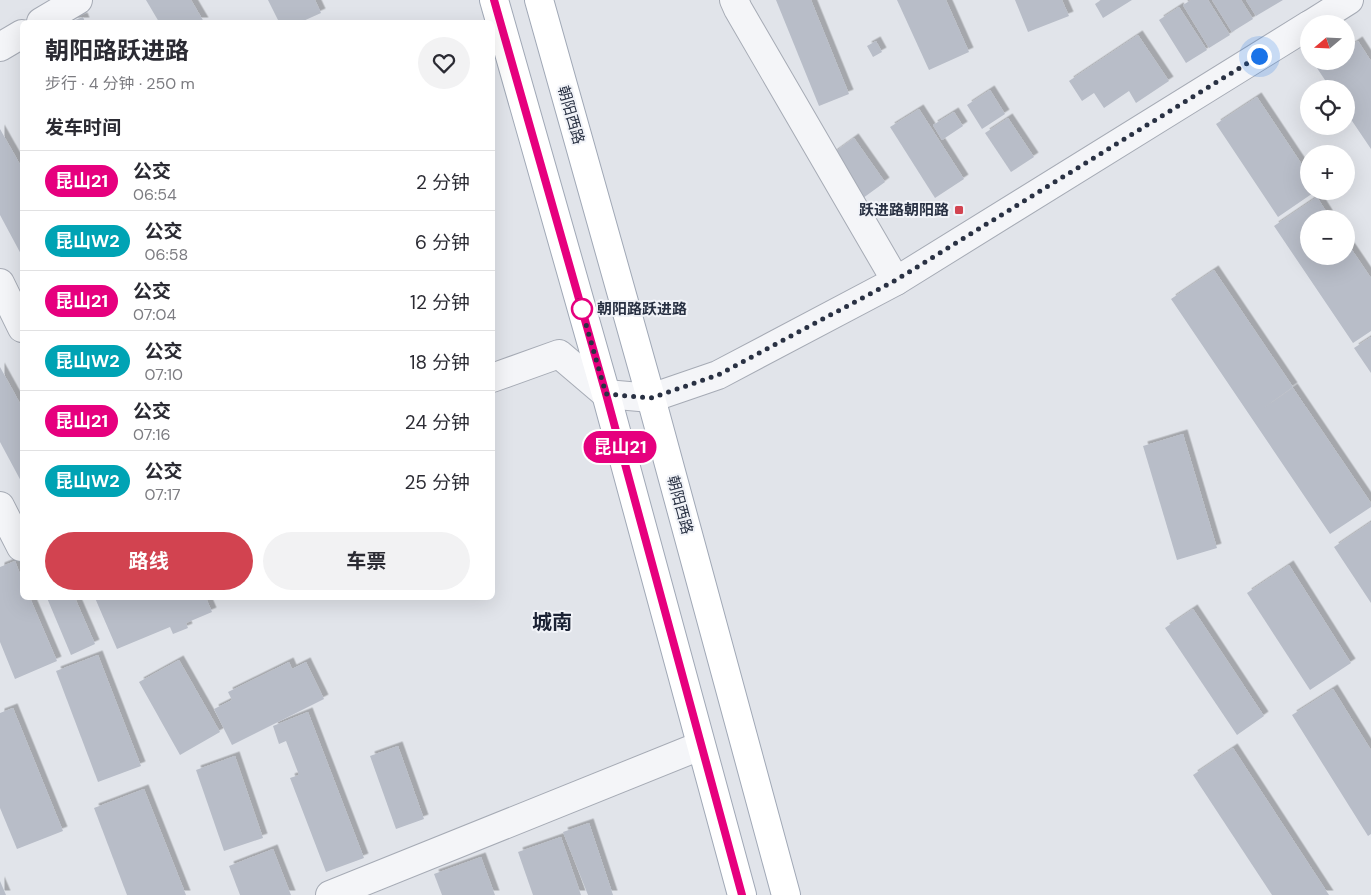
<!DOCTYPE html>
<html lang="zh">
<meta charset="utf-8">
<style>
:root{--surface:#fff;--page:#f2f2f3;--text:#2b2b33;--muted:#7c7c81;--line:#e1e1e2;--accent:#d24350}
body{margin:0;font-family:"DM Sans","Noto Sans SC",sans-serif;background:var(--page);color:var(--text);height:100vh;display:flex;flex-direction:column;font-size:19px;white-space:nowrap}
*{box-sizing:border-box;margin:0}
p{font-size:16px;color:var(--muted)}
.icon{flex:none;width:28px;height:28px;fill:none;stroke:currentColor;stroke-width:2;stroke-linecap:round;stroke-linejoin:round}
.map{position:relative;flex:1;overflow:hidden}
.details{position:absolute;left:20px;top:20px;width:475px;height:580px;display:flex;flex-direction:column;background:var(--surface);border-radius:8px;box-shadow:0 5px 20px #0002}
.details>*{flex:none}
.badge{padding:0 10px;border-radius:16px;font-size:18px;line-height:32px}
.needle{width:32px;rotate:251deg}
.controls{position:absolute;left:1300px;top:15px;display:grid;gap:10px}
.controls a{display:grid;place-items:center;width:55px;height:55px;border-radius:50%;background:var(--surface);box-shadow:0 5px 20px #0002;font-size:25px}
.you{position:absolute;width:25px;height:25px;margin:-12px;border:4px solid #fff;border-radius:50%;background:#1a73e8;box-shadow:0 0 0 8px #1a73e833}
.map>.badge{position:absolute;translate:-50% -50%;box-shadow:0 0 0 2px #fff}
h2{padding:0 25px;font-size:19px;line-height:45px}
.round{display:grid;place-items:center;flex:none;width:52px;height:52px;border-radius:26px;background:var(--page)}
.summary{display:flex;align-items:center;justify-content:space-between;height:85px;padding:0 25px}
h1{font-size:24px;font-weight:700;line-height:38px}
.cta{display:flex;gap:10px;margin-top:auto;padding:10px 25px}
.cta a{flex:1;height:58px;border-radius:30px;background:var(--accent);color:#fff;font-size:20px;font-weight:700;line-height:58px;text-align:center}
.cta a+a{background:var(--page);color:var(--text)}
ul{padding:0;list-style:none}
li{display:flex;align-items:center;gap:15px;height:60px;padding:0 25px;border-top:1px solid var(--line)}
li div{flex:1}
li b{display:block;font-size:19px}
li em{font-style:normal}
li .badge{min-width:55px;font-weight:700;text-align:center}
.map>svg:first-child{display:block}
.building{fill:#b8bdc8;filter:url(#shadow)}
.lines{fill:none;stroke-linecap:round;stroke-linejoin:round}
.minor-casing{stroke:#a6abb5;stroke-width:30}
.tertiary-casing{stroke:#a6abb5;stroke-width:30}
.primary-casing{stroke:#a0a8b6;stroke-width:30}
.minor{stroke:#f4f5f8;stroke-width:28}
.tertiary{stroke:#f4f5f8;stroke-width:28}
.primary{stroke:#fff;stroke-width:28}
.line-casing{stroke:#fff;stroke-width:11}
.line{stroke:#e6007e;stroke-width:8}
.walk{stroke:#293143;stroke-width:5;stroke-dasharray:0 9}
.poi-dot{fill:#d24350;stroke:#f1f3f8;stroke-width:2}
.stop-dot{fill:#fff;stroke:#e6007e;stroke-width:2.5}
.labels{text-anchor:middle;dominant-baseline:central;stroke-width:4;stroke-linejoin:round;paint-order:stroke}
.street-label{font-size:15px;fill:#293143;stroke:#f1f3f8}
.poi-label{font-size:15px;font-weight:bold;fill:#293143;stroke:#f1f3f8;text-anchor:end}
.stop-label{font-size:15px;font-weight:bold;fill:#293143;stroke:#f1f3f8;text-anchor:start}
.district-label{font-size:20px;font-weight:bold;fill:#1b2234;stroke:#f1f3f8}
</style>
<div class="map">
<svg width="1371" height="895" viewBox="0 0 1371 895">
<defs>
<filter id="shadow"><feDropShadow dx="4.5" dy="-4.5" stdDeviation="0" flood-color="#0004"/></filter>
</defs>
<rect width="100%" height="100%" fill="#e1e4ea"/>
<g class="building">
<polygon points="146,0 191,0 204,22 159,22"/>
<polygon points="268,0 315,0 321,13 301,22 279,22"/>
<polygon points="776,0 811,0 849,94 819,106"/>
<polygon points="897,0 946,0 969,52 929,70"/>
<polygon points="1015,0 1062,0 1069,16 1028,32"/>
<polygon points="1101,0 1132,0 1103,18 1095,4"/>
<polygon points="1191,0 1208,0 1230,35 1209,48 1183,5"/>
<polygon points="1212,0 1241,0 1253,19 1232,32"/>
<polygon points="1246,0 1283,0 1256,16"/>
<polygon points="1179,7 1207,50 1186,63 1159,20"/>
<polygon points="83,17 85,22 70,22"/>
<polygon points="1138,35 1169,81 1136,103 1129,91 1104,108 1094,93 1082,101 1069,81"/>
<polygon points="876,41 882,52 873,57 867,46"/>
<polygon points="1358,41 1371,61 1371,149 1346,112 1346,89 1331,89 1317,68 1328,61 1346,61 1346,49"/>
<polygon points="990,90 1005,114 982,129 967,105"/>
<polygon points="1257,97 1309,175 1309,191 1316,191 1278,217 1216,124"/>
<polygon points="919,109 964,179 935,198 890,127"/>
<polygon points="954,112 963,126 942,140 933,125"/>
<polygon points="1008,118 1034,157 1011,172 985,133"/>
<polygon points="0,129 22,168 22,256 0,215"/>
<polygon points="854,138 885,182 859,201 828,157"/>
<polygon points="1317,197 1331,219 1309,219 1309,256 1346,256 1346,241 1371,278 1371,331 1353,343 1274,226"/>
<polygon points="1214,270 1293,387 1262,409 1293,388 1371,503 1371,507 1330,534 1171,299"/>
<polygon points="1371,337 1371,373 1354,348"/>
<polygon points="0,367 22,407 22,483 0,442"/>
<polygon points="1183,434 1217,548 1177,560 1143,446"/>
<polygon points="1371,522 1371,603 1334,547"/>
<polygon points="15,561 22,579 22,598 30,598 57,661 15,679 0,642 0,567"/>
<polygon points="1289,565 1351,663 1310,690 1247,593"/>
<polygon points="47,598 75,598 95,644 71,655"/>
<polygon points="95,598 206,598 212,612 186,623 188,628 173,634 170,627 117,649"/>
<polygon points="1193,609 1264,716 1237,735 1165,628"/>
<polygon points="98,655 141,766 98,782 56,671"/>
<polygon points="179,660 220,732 180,755 139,682"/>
<polygon points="289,662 292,669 306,662 324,699 232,745 214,709 232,700 228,692"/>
<polygon points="1333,689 1371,750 1371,834 1368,836 1292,715"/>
<polygon points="13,708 63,831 17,849 0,808 0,713"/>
<polygon points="308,712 364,858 326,872 290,778 299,775 286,741 279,744 273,726"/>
<polygon points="398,746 424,819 396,829 370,756"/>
<polygon points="1233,748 1329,895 1272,895 1193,775"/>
<polygon points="235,756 263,838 224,851 196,770"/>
<polygon points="144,789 186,895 127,895 94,808"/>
<polygon points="589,823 613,895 588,895 563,832"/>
<polygon points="561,837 581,895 533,895 518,852"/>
<polygon points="273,849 291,895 240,895 229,866"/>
<polygon points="481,857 495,895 442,895 434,874"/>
<polygon points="0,881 6,895 0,895"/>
</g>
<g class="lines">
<g class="minor-casing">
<g id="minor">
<polyline points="734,0 738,9 896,281"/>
<polyline points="41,22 78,0"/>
<polyline points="0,47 22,34"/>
<polyline points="0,283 22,328"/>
<polyline points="492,378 559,354 606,394"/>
<polyline points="0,506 21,547"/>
<polyline points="330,895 700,746"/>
</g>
</g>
<g class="tertiary-casing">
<g id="tertiary">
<polyline points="1311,24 1349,0"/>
<polyline points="606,394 651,398 718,375 896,281 1309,25"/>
</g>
</g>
<g class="primary-casing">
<g id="primary">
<polyline points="494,0 606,394 742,895"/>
<polyline points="539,0 651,398 786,895"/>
</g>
</g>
<use href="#minor" class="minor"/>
<use href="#tertiary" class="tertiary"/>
<use href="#primary" class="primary"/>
</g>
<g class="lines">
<g class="line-casing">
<polyline id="line" points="494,0 606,394 742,895"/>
</g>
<use href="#line" class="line"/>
<polyline class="walk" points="582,309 579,300 606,394 651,398 718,375 896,280 1259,56"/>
</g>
<rect class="poi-dot" x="954" y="205" width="10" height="10" rx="2.5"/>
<circle class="stop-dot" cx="582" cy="309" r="10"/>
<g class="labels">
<g class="street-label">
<text transform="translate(571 115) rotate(74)">朝阳西路</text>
<text transform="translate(680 505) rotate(75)">朝阳西路</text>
</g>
<g class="poi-label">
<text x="949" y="210">跃进路朝阳路</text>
</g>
<g class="stop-label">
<text x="597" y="309">朝阳路跃进路</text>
</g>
<g class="district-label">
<text x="552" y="622">城南</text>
</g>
</g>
</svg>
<div class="controls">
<a><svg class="needle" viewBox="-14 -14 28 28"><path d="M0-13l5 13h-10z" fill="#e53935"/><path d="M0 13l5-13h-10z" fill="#7c7c81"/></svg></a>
<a><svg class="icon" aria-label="locate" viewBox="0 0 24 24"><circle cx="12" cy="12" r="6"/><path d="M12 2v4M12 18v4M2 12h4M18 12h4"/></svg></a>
<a>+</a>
<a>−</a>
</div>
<div class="you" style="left:1259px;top:56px"></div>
<b class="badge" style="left:620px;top:447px;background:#e6007e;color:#fff">昆山21</b>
<section class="details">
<div class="summary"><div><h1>朝阳路跃进路</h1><p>步行 · 4 分钟 · 250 m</p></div><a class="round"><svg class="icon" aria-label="heart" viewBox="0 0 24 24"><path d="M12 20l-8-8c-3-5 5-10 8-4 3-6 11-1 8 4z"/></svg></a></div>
<h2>发车时间</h2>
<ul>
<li><span class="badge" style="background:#e6007e;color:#fff">昆山21</span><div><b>公交</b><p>06:54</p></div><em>2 分钟</em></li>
<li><span class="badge" style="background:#00a3b4;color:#fff">昆山W2</span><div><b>公交</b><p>06:58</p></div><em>6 分钟</em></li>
<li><span class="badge" style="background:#e6007e;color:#fff">昆山21</span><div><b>公交</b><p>07:04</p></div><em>12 分钟</em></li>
<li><span class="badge" style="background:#00a3b4;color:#fff">昆山W2</span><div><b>公交</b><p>07:10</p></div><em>18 分钟</em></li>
<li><span class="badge" style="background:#e6007e;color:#fff">昆山21</span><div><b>公交</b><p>07:16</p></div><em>24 分钟</em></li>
<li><span class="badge" style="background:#00a3b4;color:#fff">昆山W2</span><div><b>公交</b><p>07:17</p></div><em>25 分钟</em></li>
</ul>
<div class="cta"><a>路线</a><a>车票</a></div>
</section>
</div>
